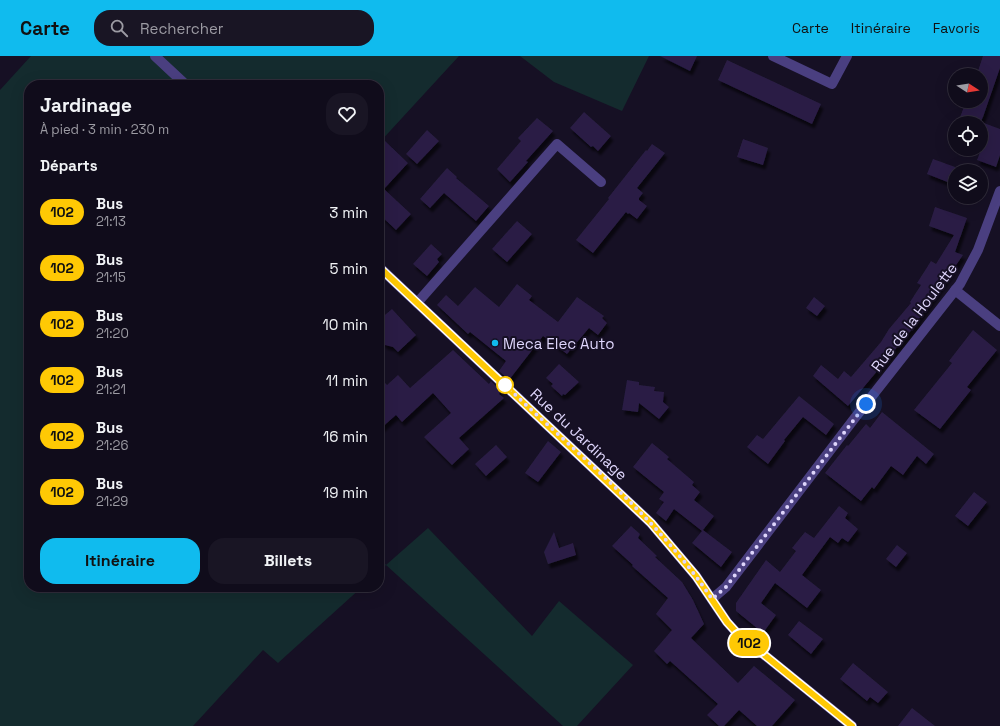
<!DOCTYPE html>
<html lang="fr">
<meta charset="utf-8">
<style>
:root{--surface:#100c1b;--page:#191524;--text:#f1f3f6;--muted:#9c9ba3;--line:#302c3a;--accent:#10bbee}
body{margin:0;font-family:"Space Grotesk",sans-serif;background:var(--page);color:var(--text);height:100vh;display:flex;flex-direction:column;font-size:15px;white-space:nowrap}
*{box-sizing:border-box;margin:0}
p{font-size:13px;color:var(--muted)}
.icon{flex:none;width:22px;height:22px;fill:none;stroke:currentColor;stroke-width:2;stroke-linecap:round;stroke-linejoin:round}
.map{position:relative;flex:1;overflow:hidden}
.details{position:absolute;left:24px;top:24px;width:360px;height:512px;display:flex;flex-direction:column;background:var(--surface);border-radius:16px;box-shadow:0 4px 16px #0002,0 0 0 1px var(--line)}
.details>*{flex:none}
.badge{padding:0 8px;border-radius:13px;font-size:14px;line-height:26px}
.needle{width:26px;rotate:102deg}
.controls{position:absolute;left:948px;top:12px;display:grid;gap:8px}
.controls a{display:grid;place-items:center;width:40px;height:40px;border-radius:50%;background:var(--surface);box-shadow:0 4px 16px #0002,0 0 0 1px var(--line);font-size:20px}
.you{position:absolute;width:20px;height:20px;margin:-10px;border:3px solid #fff;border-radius:50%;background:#1a73e8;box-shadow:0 0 0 6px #1a73e833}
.map>.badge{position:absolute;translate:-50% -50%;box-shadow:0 0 0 2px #fff}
h2{padding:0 16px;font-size:15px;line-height:36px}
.round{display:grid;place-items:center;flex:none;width:42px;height:42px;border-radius:16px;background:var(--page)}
.summary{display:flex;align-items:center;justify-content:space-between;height:68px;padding:0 16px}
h1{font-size:19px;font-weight:600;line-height:30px}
.action{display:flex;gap:8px;margin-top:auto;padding:8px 16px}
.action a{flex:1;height:46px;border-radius:16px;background:var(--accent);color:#111;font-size:16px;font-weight:600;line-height:46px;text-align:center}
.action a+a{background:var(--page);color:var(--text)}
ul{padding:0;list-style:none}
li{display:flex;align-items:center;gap:12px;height:56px;padding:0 16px}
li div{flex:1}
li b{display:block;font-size:15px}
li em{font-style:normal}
li .badge{min-width:44px;font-weight:700;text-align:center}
header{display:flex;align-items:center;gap:24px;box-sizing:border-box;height:56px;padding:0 20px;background:var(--accent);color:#111}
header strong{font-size:19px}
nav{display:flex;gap:22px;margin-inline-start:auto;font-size:14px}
.search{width:280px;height:36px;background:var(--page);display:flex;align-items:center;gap:10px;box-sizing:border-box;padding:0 14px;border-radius:16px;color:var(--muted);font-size:15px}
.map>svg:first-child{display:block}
.green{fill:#142b2e}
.building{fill:#2a1e44;filter:url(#shadow)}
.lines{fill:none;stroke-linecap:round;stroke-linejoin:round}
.street{stroke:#4a3f80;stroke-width:10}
.line-casing{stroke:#fff;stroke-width:9}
.line{stroke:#ffc904;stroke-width:6}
.walk{stroke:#dfd6fc;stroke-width:4;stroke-dasharray:0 7.2}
.poi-dot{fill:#10bbee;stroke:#161024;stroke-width:1.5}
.stop-dot{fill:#fff;stroke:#ffc904;stroke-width:2}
.labels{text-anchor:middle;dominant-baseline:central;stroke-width:4;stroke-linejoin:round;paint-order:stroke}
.street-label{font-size:15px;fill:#dfd6fc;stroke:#161024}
.poi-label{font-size:15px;fill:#dfd6fc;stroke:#161024;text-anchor:start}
</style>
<header>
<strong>Carte</strong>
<div class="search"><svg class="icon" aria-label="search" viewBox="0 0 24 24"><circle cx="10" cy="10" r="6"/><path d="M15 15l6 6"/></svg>Rechercher</div>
<nav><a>Carte</a><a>Itinéraire</a><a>Favoris</a></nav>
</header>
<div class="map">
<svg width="1000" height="670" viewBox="0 0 1000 670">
<defs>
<filter id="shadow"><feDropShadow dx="2.5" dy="4.5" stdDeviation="1" flood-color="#0009"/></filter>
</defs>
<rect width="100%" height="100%" fill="#161024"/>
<g class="green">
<polygon points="31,0 459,0 379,87 379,29 29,29 29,531 362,531 278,607 263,594 193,670 0,670 0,34"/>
<polygon points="520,0 649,0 622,55 554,26"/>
<polygon points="428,472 532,580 559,545 633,609 577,670 563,670 386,509 379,515 379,500 386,509"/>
</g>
<g class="building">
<polygon points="660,0 697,0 690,15"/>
<polygon points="983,0 1000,0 1000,12 983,61 980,67 958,67 966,45 981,45 981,16 978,15"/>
<polygon points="727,4 821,48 812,68 718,24"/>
<polygon points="584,56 611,80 598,95 593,90 591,91 570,72"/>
<polygon points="537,62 553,75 526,105 528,106 510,126 497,113 521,85 518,82"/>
<polygon points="981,66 1000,73 1000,99 996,111 977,104 981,94"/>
<polygon points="427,74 439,85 417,108 406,98"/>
<polygon points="743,83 768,92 763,109 737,101"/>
<polygon points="385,85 408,107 384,133 411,158 396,174 379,158 379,91"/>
<polygon points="652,88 665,97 637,132 643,137 639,142 639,144 647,150 637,163 629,157 628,158 626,156 593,197 576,184 609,143 608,142 646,94 647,95"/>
<polygon points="933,103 955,111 955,125 951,124 950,127 927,118"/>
<polygon points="447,112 457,121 456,122 489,150 476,165 444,137 430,152 420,143"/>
<polygon points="935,151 967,162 955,196 963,199 918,264 919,265 848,350 813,320 821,309 838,323 844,315 851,321 881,286 889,273 911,247 910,246 921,229 917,227 926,213 931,205 936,208 954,179 929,170"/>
<polygon points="517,165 532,178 507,206 492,193"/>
<polygon points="431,188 442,198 437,203 439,206 427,220 413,208"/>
<polygon points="517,228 532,240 529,244 558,266 577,241 604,260 602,262 607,267 598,279 589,272 567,298 543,280 509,324 499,315 506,305 470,276 468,278 437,249 446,239 458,250 475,231 499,251"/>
<polygon points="814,241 825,250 817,260 806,252"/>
<polygon points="392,253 416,279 398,296 393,291 385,289 381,284 379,280 381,274 379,271 379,264"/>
<polygon points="973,274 997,294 967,331 971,334 940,373 914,354 952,307 949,305"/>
<polygon points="453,294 489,328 491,325 501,335 499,338 504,342 459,382 469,393 452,409 424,381 451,357 433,337 402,366 396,359 379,374 379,321 387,329 398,319 410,332"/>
<polygon points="559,308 579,326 565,339 563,338 562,340 551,330 553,328 546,322"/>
<polygon points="627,324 639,326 639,329 655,331 654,335 664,336 663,346 669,351 659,363 639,347 638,356 622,354"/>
<polygon points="799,340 834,368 826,379 803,361 784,384 785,385 768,408 747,391 757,379 763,383"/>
<polygon points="882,356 934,398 926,408 917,400 903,419 891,410 874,433 872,431 861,445 825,417 847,389 848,390 866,368 870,372"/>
<polygon points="548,385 561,396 538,426 525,417"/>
<polygon points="652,387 669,401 667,403 694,426 692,429 700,436 694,444 714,460 703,474 732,496 721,511 692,487 702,475 674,453 666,465 656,457 664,446 659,443 664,436 633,411"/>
<polygon points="496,389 507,401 486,420 475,408"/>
<polygon points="974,436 987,446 968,470 955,460"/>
<polygon points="839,450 848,457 845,462 858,473 848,486 842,482 838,487 830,481 802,519 821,534 807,552 775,527 761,547 776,559 763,577 736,555 736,547 766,504 780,516 796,495 792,492 805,476 814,482"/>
<polygon points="631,470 640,478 638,482 657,500 655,501 682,526 693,544 704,568 691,582 738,627 754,610 795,644 772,670 757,670 739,654 724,670 719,670 707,659 718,648 670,605 667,608 654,595 672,574 656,558 668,542 632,510 633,509 612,490"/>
<polygon points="554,476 559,492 573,487 576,499 548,508 544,496"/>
<polygon points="897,489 907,497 896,511 886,503"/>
<polygon points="799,565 823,583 811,598 788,579"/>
<polygon points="853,607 888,636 878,647 870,641 867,645 840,623"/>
<polygon points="912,652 935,670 898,670"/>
</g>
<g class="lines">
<g class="street">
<polyline points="155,0 186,29"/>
<polyline points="773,0 832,28 847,0"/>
<polyline points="379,211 651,467 696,520 727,566 736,576 852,670"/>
<polyline points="955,234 1000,270"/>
<polyline points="417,247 557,88 601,126"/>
<polyline points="712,543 726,531 854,363 960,228 978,194 1000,135"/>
</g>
</g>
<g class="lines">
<g class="line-casing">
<polyline id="line" points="379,211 651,467 696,520 727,566 736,576 852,670"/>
</g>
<use href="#line" class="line"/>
<path class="walk" d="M 505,329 C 576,397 657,461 712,543 L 726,531 L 866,348"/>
</g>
<circle class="poi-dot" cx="495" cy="287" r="4"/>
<circle class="stop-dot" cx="505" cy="329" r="8"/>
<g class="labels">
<g class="street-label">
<text transform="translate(914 261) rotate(-53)">Rue de la Houlette</text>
<text transform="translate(579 378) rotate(43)">Rue du Jardinage</text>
</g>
<g class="poi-label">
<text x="503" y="287">Meca Elec Auto</text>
</g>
</g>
</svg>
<div class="controls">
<a><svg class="needle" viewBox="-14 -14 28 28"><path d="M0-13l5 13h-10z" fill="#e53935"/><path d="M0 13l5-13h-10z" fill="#9c9ba3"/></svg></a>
<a><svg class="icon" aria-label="locate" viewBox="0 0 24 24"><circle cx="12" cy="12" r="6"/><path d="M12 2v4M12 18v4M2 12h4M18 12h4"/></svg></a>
<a><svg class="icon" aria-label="layers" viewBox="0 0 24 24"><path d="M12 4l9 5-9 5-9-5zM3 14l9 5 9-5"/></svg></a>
</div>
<div class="you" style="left:866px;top:348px"></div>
<b class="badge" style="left:749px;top:587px;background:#ffc904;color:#111">102</b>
<section class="details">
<div class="summary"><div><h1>Jardinage</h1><p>À pied · 3 min · 230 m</p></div><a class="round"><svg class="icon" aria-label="heart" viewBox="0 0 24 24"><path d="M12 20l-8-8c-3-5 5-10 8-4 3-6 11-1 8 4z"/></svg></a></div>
<h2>Départs</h2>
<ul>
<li><span class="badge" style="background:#ffc904;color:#111">102</span><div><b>Bus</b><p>21:13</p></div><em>3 min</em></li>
<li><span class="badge" style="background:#ffc904;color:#111">102</span><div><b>Bus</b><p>21:15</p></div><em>5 min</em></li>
<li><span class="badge" style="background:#ffc904;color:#111">102</span><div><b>Bus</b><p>21:20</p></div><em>10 min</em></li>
<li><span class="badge" style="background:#ffc904;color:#111">102</span><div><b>Bus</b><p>21:21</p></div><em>11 min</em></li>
<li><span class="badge" style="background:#ffc904;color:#111">102</span><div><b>Bus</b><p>21:26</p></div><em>16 min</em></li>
<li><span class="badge" style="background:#ffc904;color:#111">102</span><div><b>Bus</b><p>21:29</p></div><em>19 min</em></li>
</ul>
<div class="action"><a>Itinéraire</a><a>Billets</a></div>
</section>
</div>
